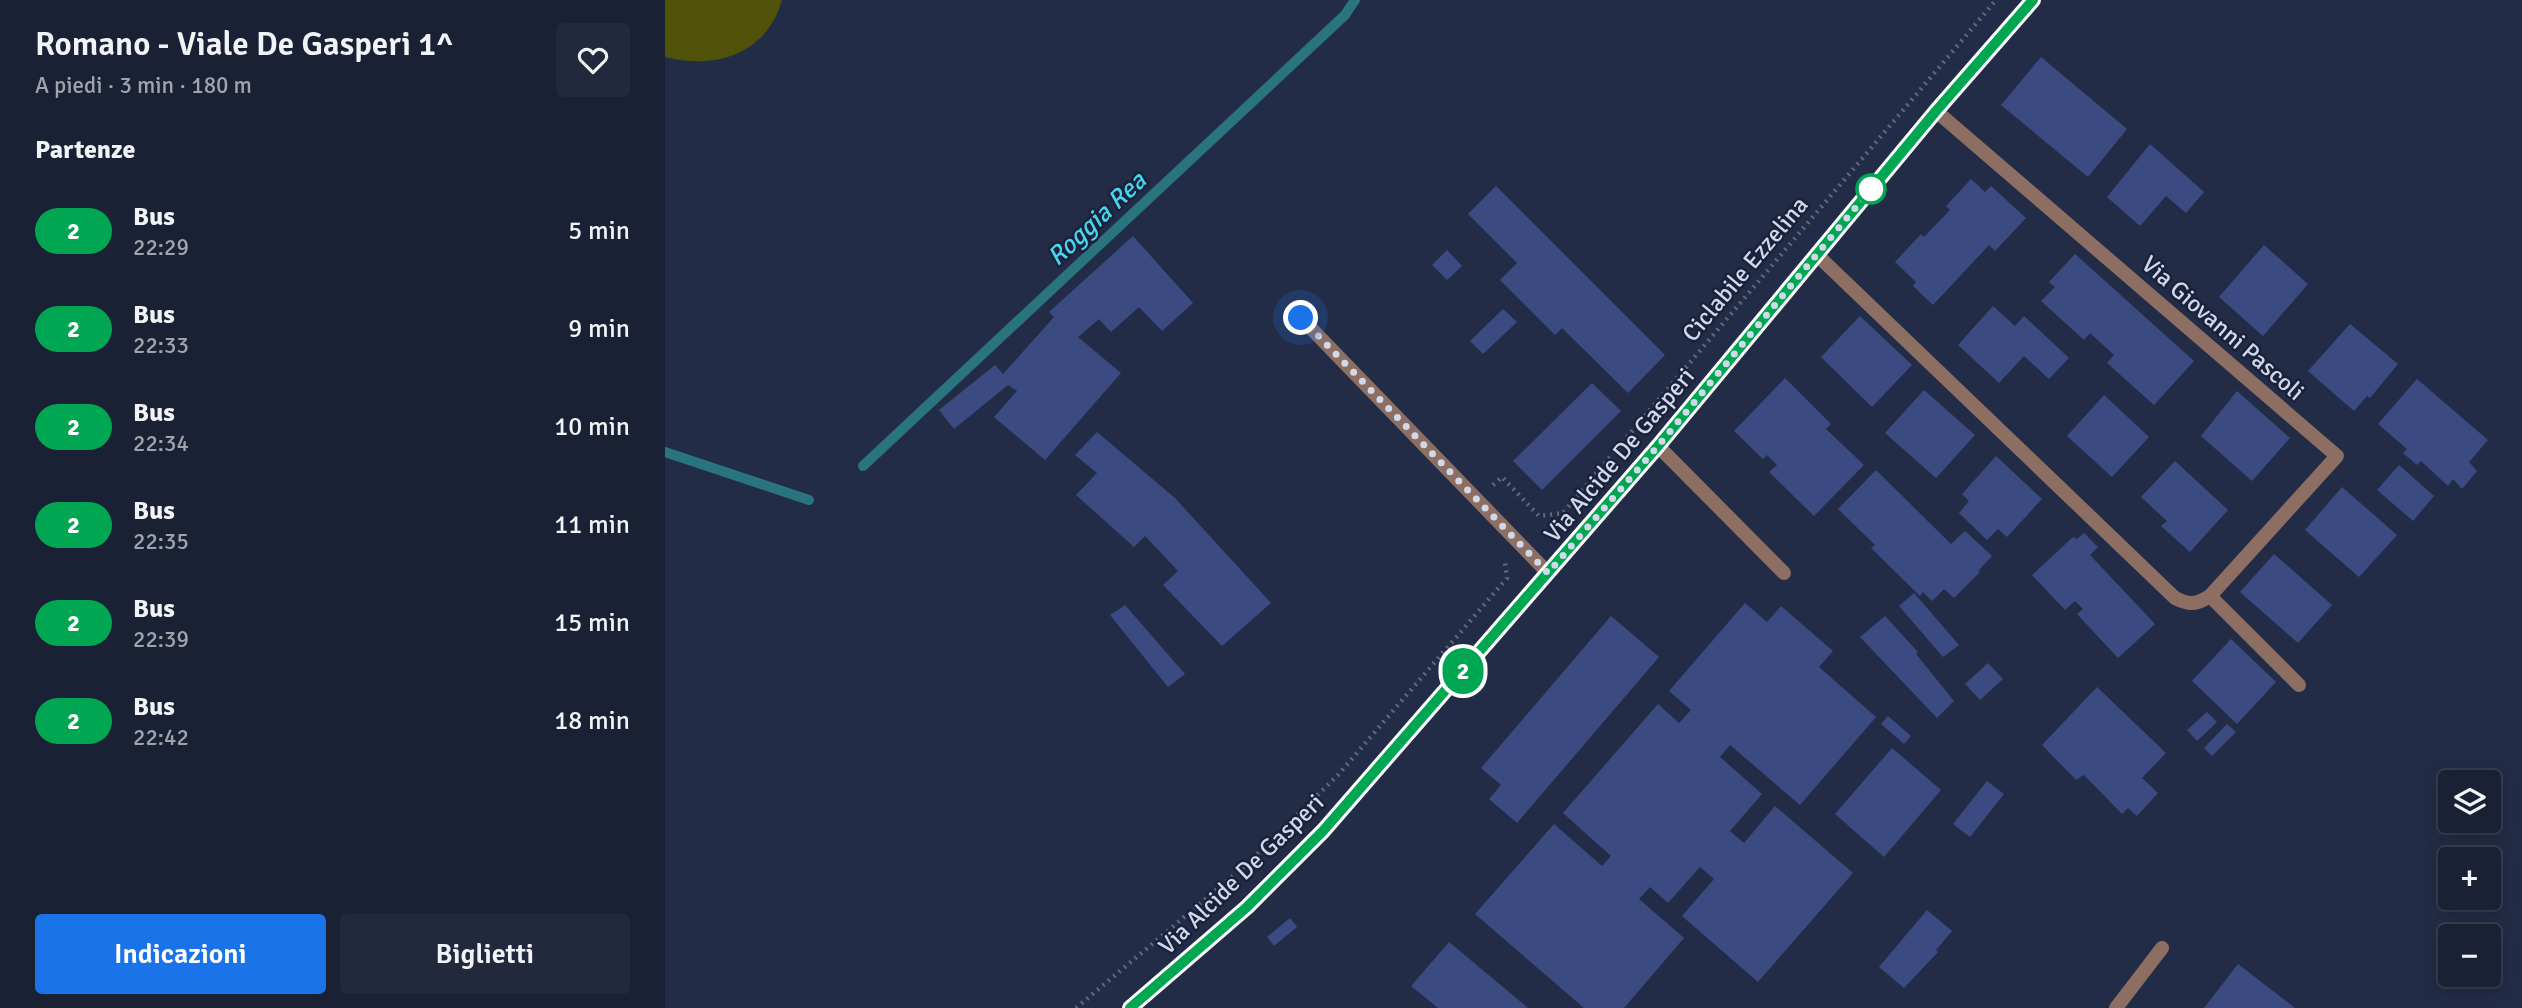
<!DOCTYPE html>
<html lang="it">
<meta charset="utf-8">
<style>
:root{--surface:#1a2134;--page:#23293c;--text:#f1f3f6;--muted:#9fa3ac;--line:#383e4f;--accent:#1a73e8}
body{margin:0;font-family:Signika,sans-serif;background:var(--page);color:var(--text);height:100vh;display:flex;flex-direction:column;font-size:26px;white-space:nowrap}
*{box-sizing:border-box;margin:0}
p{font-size:23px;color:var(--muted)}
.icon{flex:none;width:38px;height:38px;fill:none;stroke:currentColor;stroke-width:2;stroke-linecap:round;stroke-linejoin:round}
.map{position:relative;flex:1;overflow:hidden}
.drawer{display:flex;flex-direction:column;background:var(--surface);width:665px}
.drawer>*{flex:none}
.badge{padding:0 14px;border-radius:23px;font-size:24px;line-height:46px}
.fabs{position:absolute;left:1773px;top:770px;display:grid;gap:14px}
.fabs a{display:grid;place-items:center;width:63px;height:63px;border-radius:7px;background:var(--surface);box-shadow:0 4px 18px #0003,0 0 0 2px var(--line);font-size:35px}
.you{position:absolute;width:35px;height:35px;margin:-18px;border:5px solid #fff;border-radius:50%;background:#1a73e8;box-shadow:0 0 0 10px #1a73e833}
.map>.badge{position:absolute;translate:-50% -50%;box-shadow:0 0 0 4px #fff}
h2{padding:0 35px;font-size:26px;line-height:63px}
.round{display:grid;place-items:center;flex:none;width:74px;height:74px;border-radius:7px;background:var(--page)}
.head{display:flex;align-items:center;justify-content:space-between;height:119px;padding:0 35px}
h1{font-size:33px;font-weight:600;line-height:52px}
.button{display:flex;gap:14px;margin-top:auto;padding:14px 35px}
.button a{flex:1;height:80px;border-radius:7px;background:var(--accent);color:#fff;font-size:28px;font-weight:600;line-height:80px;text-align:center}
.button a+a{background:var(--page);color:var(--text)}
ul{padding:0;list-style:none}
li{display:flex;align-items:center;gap:21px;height:98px;padding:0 35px}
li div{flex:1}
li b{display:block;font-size:26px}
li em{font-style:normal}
li .badge{min-width:77px;font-weight:700;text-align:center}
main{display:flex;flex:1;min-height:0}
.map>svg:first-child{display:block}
.green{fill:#4f5208}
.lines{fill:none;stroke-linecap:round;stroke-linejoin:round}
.stream{stroke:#2a7480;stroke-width:10}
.building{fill:#3b4b81}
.path{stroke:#5f687e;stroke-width:4.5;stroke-dasharray:2 5;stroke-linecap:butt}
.minor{stroke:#8c6f62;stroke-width:14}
.secondary{stroke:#c1947f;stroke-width:14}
.line-casing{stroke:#fff;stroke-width:16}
.line{stroke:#00a651;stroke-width:10}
.walk{stroke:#d1d8e9;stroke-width:7;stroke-dasharray:0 12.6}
.stop-dot{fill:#fff;stroke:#00a651;stroke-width:3.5}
.labels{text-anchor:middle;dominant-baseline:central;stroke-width:5;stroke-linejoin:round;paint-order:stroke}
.street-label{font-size:24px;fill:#d1d8e9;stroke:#1a223b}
.water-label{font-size:26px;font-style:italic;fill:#47d5ec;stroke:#1a223b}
</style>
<main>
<section class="drawer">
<div class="head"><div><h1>Romano - Viale De Gasperi 1^</h1><p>A piedi · 3 min · 180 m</p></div><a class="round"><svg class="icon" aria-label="heart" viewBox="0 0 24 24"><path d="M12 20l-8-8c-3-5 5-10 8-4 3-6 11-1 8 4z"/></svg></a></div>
<h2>Partenze</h2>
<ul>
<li><span class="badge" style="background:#00a651;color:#fff">2</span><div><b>Bus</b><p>22:29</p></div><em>5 min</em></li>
<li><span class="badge" style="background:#00a651;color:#fff">2</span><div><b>Bus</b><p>22:33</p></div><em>9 min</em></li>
<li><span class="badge" style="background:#00a651;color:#fff">2</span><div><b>Bus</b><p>22:34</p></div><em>10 min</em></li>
<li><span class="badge" style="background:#00a651;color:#fff">2</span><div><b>Bus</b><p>22:35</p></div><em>11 min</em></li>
<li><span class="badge" style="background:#00a651;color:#fff">2</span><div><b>Bus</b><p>22:39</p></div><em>15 min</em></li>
<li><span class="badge" style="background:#00a651;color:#fff">2</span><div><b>Bus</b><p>22:42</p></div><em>18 min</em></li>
</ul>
<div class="button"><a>Indicazioni</a><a>Biglietti</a></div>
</section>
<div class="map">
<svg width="1857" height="1008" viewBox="0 0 1857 1008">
<rect width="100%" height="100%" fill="#232c46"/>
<path class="green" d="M 0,0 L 117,0 C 102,54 50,70 0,57 Z"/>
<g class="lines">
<g class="stream">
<polyline points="0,452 144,500"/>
<polyline points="198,466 680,15 690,0"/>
</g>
</g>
<g class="building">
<polygon points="1376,57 1462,129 1423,177 1336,105"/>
<polygon points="1485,144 1539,192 1521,213 1501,196 1475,226 1442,197"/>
<polygon points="1306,179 1320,192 1326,186 1361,218 1330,251 1324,245 1268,305 1248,286 1251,282 1230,262 1256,234 1259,237 1285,210 1281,206"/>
<polygon points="831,186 1000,355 963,393 897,328 890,335 835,280 852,263 803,214"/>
<polygon points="468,236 528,303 497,331 474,307 446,332 434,319 413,337 456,373 380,460 329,417 352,391 343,385 289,429 274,410 330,365 338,374 389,317 384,312"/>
<polygon points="1599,245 1643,284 1598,336 1554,297"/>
<polygon points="782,250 797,266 782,280 767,265"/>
<polygon points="1410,254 1529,361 1489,405 1442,363 1449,355 1425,333 1419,340 1376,301 1390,287 1384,282"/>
<polygon points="1328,306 1350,326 1359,316 1404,358 1384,379 1359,356 1334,383 1293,345"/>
<polygon points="838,309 852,322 818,354 805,341"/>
<polygon points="1195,316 1247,365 1207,407 1156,357"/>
<polygon points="1685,324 1733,364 1705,398 1702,396 1689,411 1643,371"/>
<polygon points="1120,378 1166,424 1161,429 1199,465 1149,516 1104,472 1112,465 1102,455 1098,459 1069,431"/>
<polygon points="1752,379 1823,440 1804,462 1812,471 1797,489 1788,479 1783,486 1756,461 1752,465 1738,453 1742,449 1713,424"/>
<polygon points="927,383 956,411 877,490 848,461"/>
<polygon points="1259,390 1310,435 1271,478 1220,433"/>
<polygon points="1572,391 1625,438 1587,481 1536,436"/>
<polygon points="1439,395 1484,437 1447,477 1402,436"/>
<polygon points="432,432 510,498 606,603 557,646 498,585 513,571 480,536 469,547 411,495 432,473 410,455"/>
<polygon points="1331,456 1377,499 1342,537 1333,529 1322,540 1294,513 1304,501 1297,494"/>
<polygon points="1510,461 1563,510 1525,552 1496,526 1502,521 1476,497"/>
<polygon points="1734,465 1769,496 1748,521 1712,490"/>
<polygon points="1211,470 1286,544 1300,531 1327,556 1313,571 1315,572 1289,598 1279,589 1267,601 1258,592 1255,596 1206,548 1210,545 1173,509"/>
<polygon points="1677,487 1732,535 1694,577 1640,530"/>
<polygon points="1419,533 1433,547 1425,555 1490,624 1453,658 1412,614 1418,609 1410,601 1400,610 1367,575 1408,537 1412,539"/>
<polygon points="1609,554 1667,605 1633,643 1575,592"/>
<polygon points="1249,593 1294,645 1278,657 1234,606"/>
<polygon points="1080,603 1102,622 1116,606 1168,651 1154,667 1211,717 1135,805 1065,745 1055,757 1097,794 1065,831 1079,843 1110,806 1188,873 1093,982 1017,916 1049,879 1035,867 1003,903 985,887 974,899 1019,938 959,1008 919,1008 810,914 889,824 937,866 946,856 898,813 993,704 1014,723 1026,710 1004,691"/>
<polygon points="460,605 520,674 503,687 445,615"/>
<polygon points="946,616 994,657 852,823 824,799 836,785 816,768"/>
<polygon points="1220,616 1253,652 1251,654 1289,701 1272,718 1195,637"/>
<polygon points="1566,639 1611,682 1572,724 1527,681"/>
<polygon points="1323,663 1338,679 1315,700 1300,684"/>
<polygon points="1432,687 1501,753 1477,778 1493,793 1472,816 1463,808 1457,814 1419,775 1411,780 1377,745"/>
<polygon points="1542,712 1552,722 1532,741 1522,730"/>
<polygon points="1223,716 1246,736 1239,744 1216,724"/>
<polygon points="1562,724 1571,732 1547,756 1539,748"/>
<polygon points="1227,748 1276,790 1219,857 1170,814"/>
<polygon points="1322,781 1339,794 1305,837 1288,824"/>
<polygon points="1262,910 1287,931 1271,950 1273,952 1239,988 1214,967"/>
<polygon points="625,918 632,927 609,946 602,937"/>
<polygon points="784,942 863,1008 773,1008 746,986"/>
<polygon points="1573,964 1630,1008 1539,1008"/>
</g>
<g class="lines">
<g class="path">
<polyline points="828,485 837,477 874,516 898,513 1331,0"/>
<polyline points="411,1008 581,865 673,775 842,578 840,563"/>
</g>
<g class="minor">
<path d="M 1151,254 L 1510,598 C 1524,605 1531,605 1545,596 L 1672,456 L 1271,111"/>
<polyline points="636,318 883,573"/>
<polyline points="993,446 1119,573"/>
<polyline points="1545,596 1634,685"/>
<polyline points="1451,1008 1497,948"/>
</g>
<polyline class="secondary" points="465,1008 582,907 658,831 993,446 1271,111 1368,0"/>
</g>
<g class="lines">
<g class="line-casing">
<polyline id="line" points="465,1008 582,907 658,831 993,446 1271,111 1368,0"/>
</g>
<use href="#line" class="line"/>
<polyline class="walk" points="636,318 883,573 993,446 1206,189"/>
</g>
<circle class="stop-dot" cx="1206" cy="189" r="14"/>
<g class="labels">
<g class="street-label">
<text transform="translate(1080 269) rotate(-50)">Ciclabile Ezzelina</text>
<text transform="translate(1558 328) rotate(41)">Via Giovanni Pascoli</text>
<text transform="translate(954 455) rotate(-50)">Via Alcide De Gasperi</text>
<text transform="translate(576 874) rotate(-44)">Via Alcide De Gasperi</text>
</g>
<g class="water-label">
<text transform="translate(432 219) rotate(-43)">Roggia Rea</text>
</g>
</g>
</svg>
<div class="fabs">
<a><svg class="icon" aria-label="layers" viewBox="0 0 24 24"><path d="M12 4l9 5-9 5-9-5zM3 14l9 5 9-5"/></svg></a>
<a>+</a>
<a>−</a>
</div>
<div class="you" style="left:636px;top:318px"></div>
<b class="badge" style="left:798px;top:671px;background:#00a651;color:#fff">2</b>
</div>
</main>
